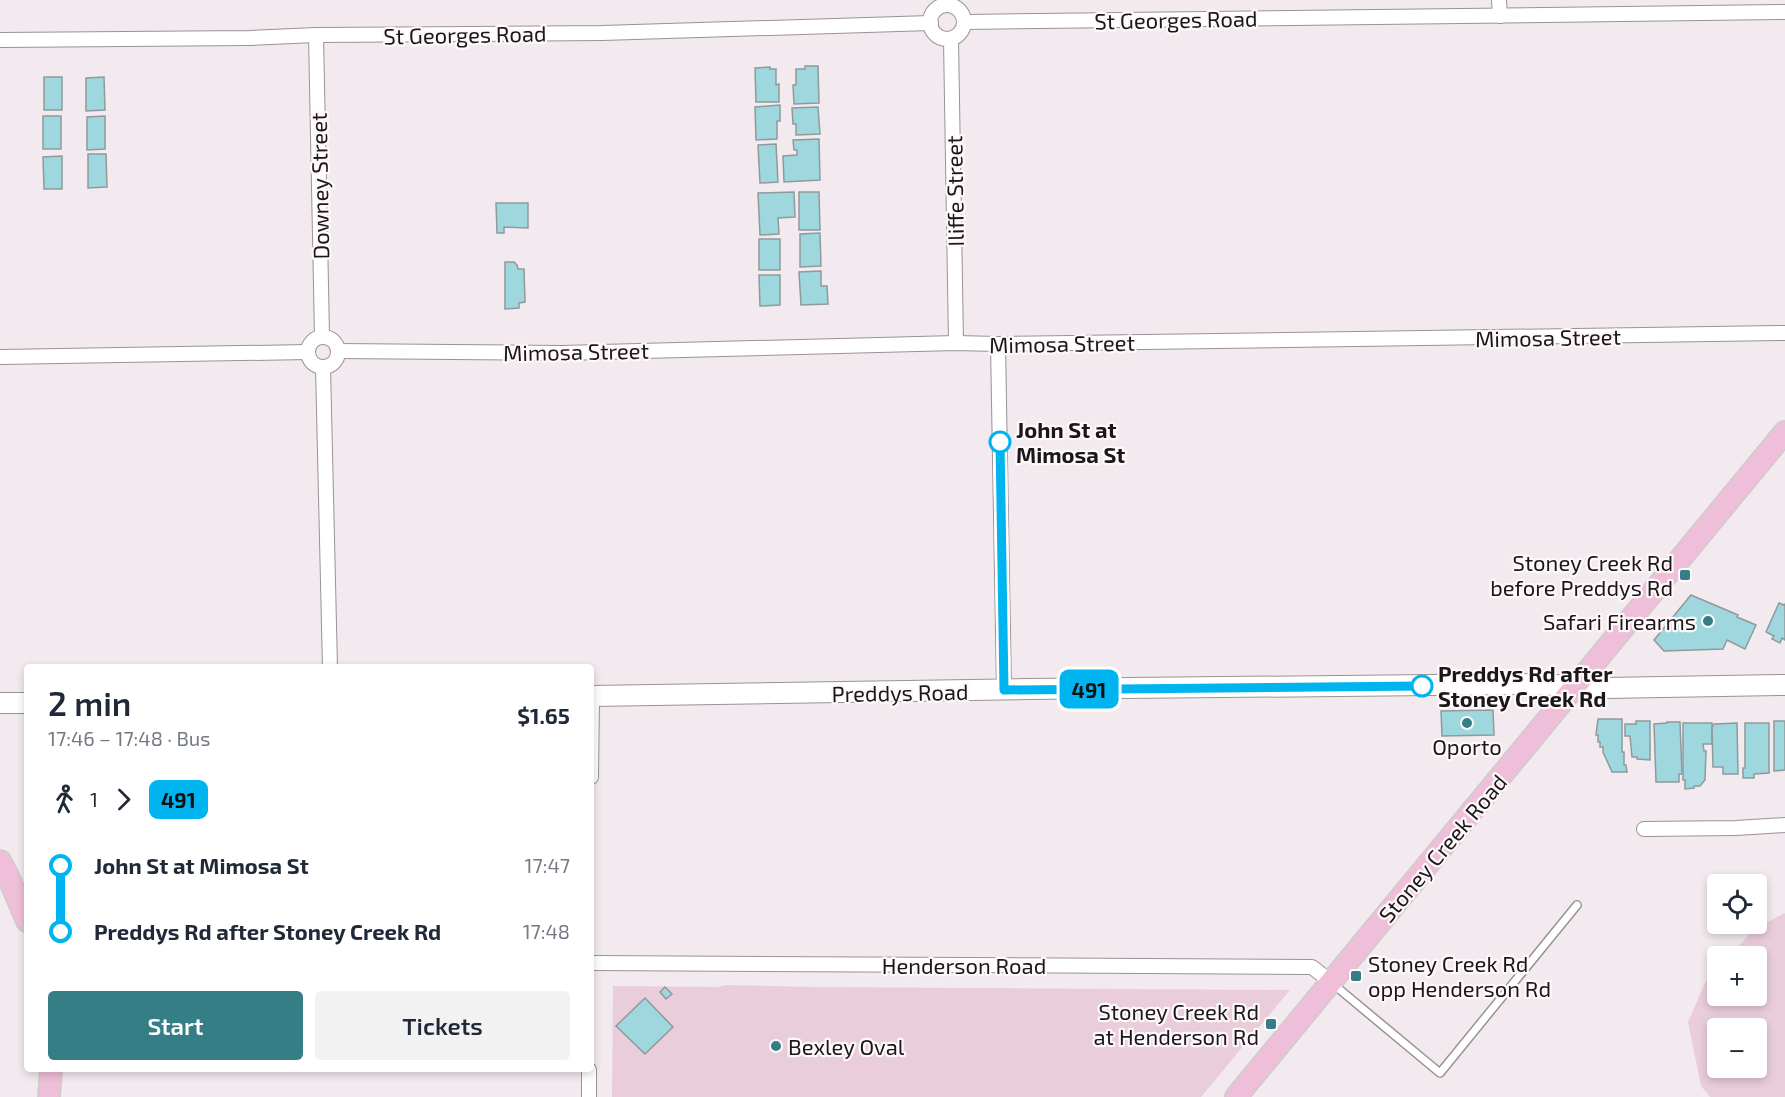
<!DOCTYPE html>
<meta charset="utf-8">
<style>
:root{--surface:#fff;--page:#f2f2f3;--text:#1f2937;--muted:#747a83;--accent:#367e86}
body{margin:0;font-family:"Exo 2",sans-serif;background:var(--page);color:var(--text);height:100vh;display:flex;flex-direction:column;font-size:22px;white-space:nowrap}
*{box-sizing:border-box;margin:0}
p{font-size:20px;color:var(--muted)}
.icon{flex:none;width:33px;height:33px;fill:none;stroke:currentColor;stroke-width:2;stroke-linecap:round;stroke-linejoin:round}
.map{position:relative;flex:1;overflow:hidden}
.panel{position:absolute;left:24px;top:664px;width:570px;height:408px;display:flex;flex-direction:column;background:var(--surface);border-radius:6px;box-shadow:0 3px 9px #0003}
.panel>*{flex:none}
.badge{padding:0 12px;border-radius:9px;font-size:21px;line-height:39px}
.controls{position:absolute;left:1707px;top:874px;display:grid;gap:12px}
.controls a{display:grid;place-items:center;width:60px;height:60px;border-radius:6px;background:var(--surface);box-shadow:0 3px 9px #0003;font-size:30px}
.map>.badge{position:absolute;translate:-50% -50%;box-shadow:0 0 0 3px #fff}
.legs{display:flex;align-items:center;gap:9px;height:66px;padding:0 24px;font-size:20px}
.legs p{margin-inline-start:auto}
.head{display:flex;align-items:center;justify-content:space-between;height:102px;padding:0 24px}
h1{font-size:33px;font-weight:600;line-height:45px}
.cta{display:flex;gap:12px;margin-top:auto;padding:12px 24px}
.cta a{flex:1;height:69px;border-radius:6px;background:var(--accent);color:#fff;font-size:24px;font-weight:600;line-height:69px;text-align:center}
.cta a+a{background:var(--page);color:var(--text)}
ul{padding:0 24px;list-style:none}
li{display:flex;align-items:center;gap:21px;height:66px;font-size:22px}
li i{display:grid;place-items:center;width:9px;height:100%;margin:0 8px;background:currentColor}
li i::after{content:'';width:15px;height:15px;margin:-8px;border:4px solid;border-radius:50%;background:var(--surface)}
li p{margin-inline-start:auto}
li:first-child i{background:linear-gradient(#0000 50%,currentColor 0)}
li:last-child i{background:linear-gradient(currentColor 50%,#0000 0)}
.map>svg:first-child{display:block}
.green{fill:#eacddb;fill-rule:evenodd}
.building{fill:#9ed7de;stroke:#909a9b;stroke-width:1.5}
.lines{fill:none;stroke-linecap:round;stroke-linejoin:round}
.service-casing{stroke:#9a9296;stroke-width:10}
.minor-casing{stroke:#9a9296;stroke-width:16}
.secondary-casing{stroke:#9a9296;stroke-width:22}
.primary-casing{stroke:#cdcccc;stroke-width:24}
.service{stroke:#fff;stroke-width:7}
.minor{stroke:#fff;stroke-width:14}
.secondary{stroke:#fff;stroke-width:20}
.primary{stroke:#efbfd9;stroke-width:21}
.line-1-casing{stroke:#fff;stroke-width:14}
.line-1{stroke:#00b5ef;stroke-width:9}
.stop-1-dot{fill:#fff;stroke:#00b5ef;stroke-width:3}
.poi-dot{fill:#367e86;stroke:#fef8fb;stroke-width:2}
.labels{text-anchor:middle;dominant-baseline:central;stroke-width:4.5;stroke-linejoin:round;paint-order:stroke}
.street-label{font-size:22px;fill:#1a1718;stroke:#fef8fb}
.stop-label{font-size:22px;font-weight:bold;fill:#1a1718;stroke:#fef8fb;text-anchor:start}
.poi-label{font-size:22px;fill:#1a1718;stroke:#fef8fb;text-anchor:end}
</style>
<div class="map">
<svg width="1785" height="1097" viewBox="0 0 1785 1097">
<rect width="100%" height="100%" fill="#f3eaef"/>
<g class="green">
<path d="M 1785,913 L 1785,1097 L 1710,1097 L 1701,1086 L 1688,1022 L 1705,983 L 1717,970 L 1718,996 L 1756,996 L 1756,957 L 1729,957 L 1754,929 ZM 1718,1029 L 1756,1029 L 1756,1068 L 1718,1068 Z"/>
<polygon points="726,985 814,987 1290,990 1201,1097 612,1097 613,986 719,987"/>
</g>
<g class="building">
<polygon points="805,66 818,66 819,103 794,104 793,85 796,85 796,69 805,69"/>
<polygon points="770,67 770,69 776,69 776,85 779,84 779,102 756,102 755,68"/>
<rect x="44" y="77" width="18" height="33"/>
<polygon points="104,77 105,110 86,111 86,78"/>
<polygon points="780,105 780,121 777,121 777,139 756,140 755,107"/>
<polygon points="818,107 820,134 796,135 796,124 793,124 792,108"/>
<rect x="43" y="116" width="18" height="33"/>
<polygon points="105,116 105,149 87,150 87,117"/>
<polygon points="819,139 820,180 784,182 783,156 797,155 797,150 794,150 793,140"/>
<polygon points="776,144 778,182 760,183 758,145"/>
<polygon points="88,154 106,154 107,187 88,188"/>
<polygon points="62,156 62,189 44,189 43,157"/>
<polygon points="794,192 795,217 778,218 779,234 760,235 758,193"/>
<polygon points="799,192 819,192 820,230 799,230"/>
<polygon points="496,203 528,203 528,228 504,227 504,233 497,233"/>
<polygon points="820,233 821,266 800,267 800,234"/>
<rect x="759" y="239" width="21" height="31"/>
<polygon points="505,262 514,262 517,265 518,269 524,269 525,302 519,303 519,308 505,309"/>
<polygon points="821,271 821,286 827,286 828,304 801,305 799,272"/>
<polygon points="759,275 780,275 780,305 760,306"/>
<polygon points="1691,595 1738,615 1737,617 1756,625 1745,649 1727,640 1723,649 1664,651 1654,640"/>
<polygon points="1779,603 1784,605 1785,604 1785,640 1782,638 1780,643 1772,639 1774,636 1766,632"/>
<polygon points="1493,710 1494,735 1442,736 1441,711"/>
<polygon points="1598,719 1622,719 1622,752 1624,752 1624,765 1626,765 1627,772 1612,772 1603,752 1603,747 1600,747 1600,742 1598,742 1598,735 1596,735"/>
<polygon points="1636,721 1650,721 1650,760 1637,759 1637,757 1632,757 1630,736 1625,736 1625,724 1636,724"/>
<polygon points="1774,721 1785,721 1785,770 1774,771"/>
<polygon points="1667,722 1680,722 1682,774 1679,774 1679,782 1656,782 1654,724 1667,723"/>
<polygon points="1683,723 1712,723 1712,744 1703,744 1704,751 1706,751 1705,780 1700,786 1694,786 1694,788 1685,789 1685,780 1683,780"/>
<polygon points="1737,723 1738,774 1723,774 1723,767 1713,767 1712,727 1714,724"/>
<polygon points="1745,723 1769,723 1769,773 1754,774 1754,778 1743,778 1743,768 1745,768"/>
<polygon points="665,987 672,994 666,999 660,992"/>
<polygon points="645,998 673,1027 645,1054 616,1026"/>
</g>
<g class="lines">
<g class="service-casing">
<polyline id="service" points="1333,984 1440,1073 1577,905"/>
</g>
<g class="minor-casing">
<g id="minor">
<polyline points="1499,0 1500,16"/>
<circle cx="947" cy="22" r="17"/>
<polyline points="964,22 1785,12"/>
<polyline points="316,35 322,336"/>
<polyline points="951,39 956,343"/>
<polyline points="0,40 250,38 316,35 602,33 931,23"/>
<circle cx="323" cy="352" r="15"/>
<polyline points="998,344 1004,690"/>
<polyline points="338,351 562,353 956,343 998,344 1785,333"/>
<polyline points="0,357 308,352"/>
<polyline points="323,367 330,668"/>
<polyline points="591,777 592,696"/>
<polyline points="1644,829 1736,828 1785,825"/>
<polyline points="591,963 1312,967 1331,982"/>
<polyline points="589,1097 589,1070"/>
</g>
</g>
<g class="secondary-casing">
<g id="secondary">
<polyline points="591,696 1028,689 1538,684 1605,688 1785,685"/>
<polyline points="0,703 27,703"/>
</g>
</g>
<g class="primary-casing">
<g id="primary">
<polyline points="0,861 7,874 27,921"/>
<polyline points="49,1097 51,1070"/>
<polyline points="1236,1097 1785,432"/>
</g>
</g>
<use href="#service" class="service"/>
<use href="#minor" class="minor"/>
<use href="#secondary" class="secondary"/>
<use href="#primary" class="primary"/>
</g>
<g class="lines">
<g class="line-1-casing">
<polyline id="line-1" points="1000,442 1004,690 1422,686"/>
</g>
<use href="#line-1" class="line-1"/>
</g>
<g class="stop-1-dot">
<circle cx="1000" cy="442" r="10"/>
<circle cx="1422" cy="686" r="10"/>
</g>
<g class="poi-dot">
<rect x="1679" y="569" width="12" height="12" rx="3"/>
<circle cx="1708" cy="621" r="6"/>
<circle cx="1467" cy="723" r="6"/>
<rect x="1350" y="970" width="12" height="12" rx="3"/>
<rect x="1265" y="1018" width="12" height="12" rx="3"/>
<circle cx="776" cy="1046" r="6"/>
</g>
<g class="labels">
<g class="street-label">
<text transform="translate(1176 19) rotate(-1)">St Georges Road</text>
<text transform="translate(465 34) rotate(-1)">St Georges Road</text>
<text transform="translate(319 186) rotate(-91)">Downey Street</text>
<text transform="translate(954 191) rotate(-91)">Iliffe Street</text>
<text transform="translate(1548 337) rotate(-1)">Mimosa Street</text>
<text transform="translate(1062 343) rotate(-1)">Mimosa Street</text>
<text transform="translate(576 351) rotate(-1)">Mimosa Street</text>
<text transform="translate(900 692) rotate(-1)">Preddys Road</text>
<text transform="translate(1442 848) rotate(-50)">Stoney Creek Road</text>
<text x="964" y="965">Henderson Road</text>
</g>
<g class="stop-label">
<text x="1016" y="429">John St at<tspan x="1016" dy="25">Mimosa St</tspan></text>
<text x="1438" y="673">Preddys Rd after<tspan x="1438" dy="25">Stoney Creek Rd</tspan></text>
</g>
<g class="poi-label">
<text x="1673" y="562">Stoney Creek Rd<tspan x="1673" dy="25">before Preddys Rd</tspan></text>
<text x="1696" y="621">Safari Firearms</text>
<text x="1467" y="746" text-anchor="middle">Oporto</text>
<text x="1368" y="963" text-anchor="start">Stoney Creek Rd<tspan x="1368" dy="25">opp Henderson Rd</tspan></text>
<text x="1259" y="1011">Stoney Creek Rd<tspan x="1259" dy="25">at Henderson Rd</tspan></text>
<text x="788" y="1046" text-anchor="start">Bexley Oval</text>
</g>
</g>
</svg>
<div class="controls">
<a><svg class="icon" aria-label="locate" viewBox="0 0 24 24"><circle cx="12" cy="12" r="6"/><path d="M12 2v4M12 18v4M2 12h4M18 12h4"/></svg></a>
<a>+</a>
<a>−</a>
</div>
<b class="badge" style="left:1089px;top:689px;background:#00b5ef;color:#111">491</b>
<section class="panel">
<div class="head"><div><h1>2 min</h1><p>17:46 – 17:48 · Bus</p></div><b>$1.65</b></div>
<div class="legs"><svg class="icon" aria-label="walk" viewBox="0 0 24 24"><circle cx="13" cy="4" r="2"/><path d="M13 8l-2 6 4 7M11 14l-3 7M7 12l3-4h3l4 4"/></svg>1<svg class="icon" aria-label="forward" viewBox="0 0 24 24"><path d="M9 5l7 7-7 7"/></svg><b class="badge" style="background:#00b5ef;color:#111">491</b></div>
<ul>
<li><i style="color:#00b5ef"></i><b>John St at Mimosa St</b><p>17:47</p></li>
<li><i style="color:#00b5ef"></i><b>Preddys Rd after Stoney Creek Rd</b><p>17:48</p></li>
</ul>
<div class="cta"><a>Start</a><a>Tickets</a></div>
</section>
</div>
